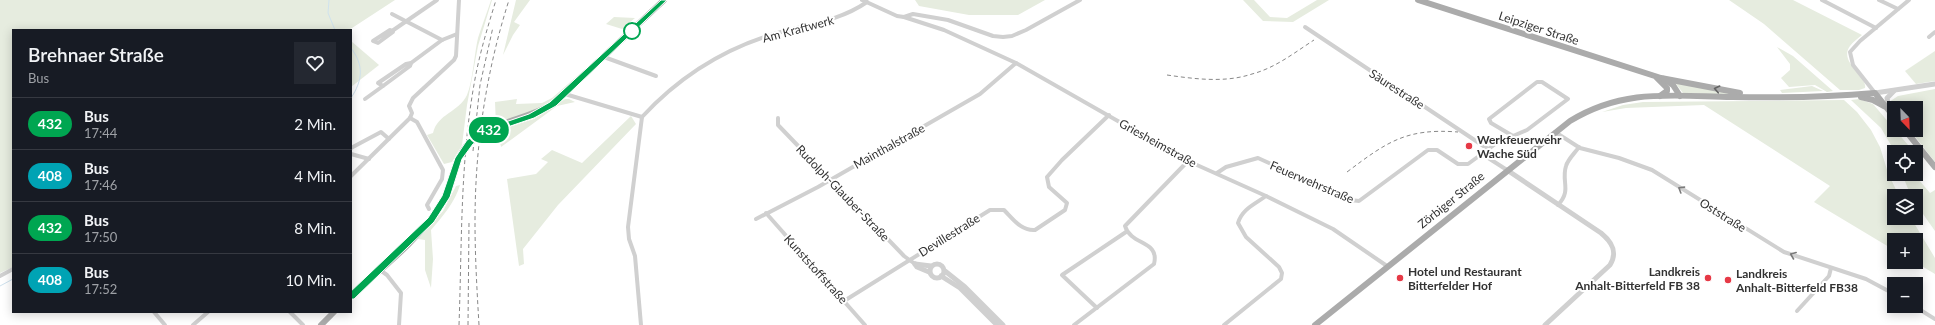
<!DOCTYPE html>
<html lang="de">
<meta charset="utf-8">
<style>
:root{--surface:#171b24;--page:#242831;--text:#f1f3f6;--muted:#9ea1a6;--line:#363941}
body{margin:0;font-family:Lato,sans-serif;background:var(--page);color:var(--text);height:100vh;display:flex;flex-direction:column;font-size:15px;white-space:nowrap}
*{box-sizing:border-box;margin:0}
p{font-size:13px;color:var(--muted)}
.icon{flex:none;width:22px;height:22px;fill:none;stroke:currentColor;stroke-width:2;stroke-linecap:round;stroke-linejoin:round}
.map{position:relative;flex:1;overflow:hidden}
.drawer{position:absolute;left:12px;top:29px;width:340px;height:284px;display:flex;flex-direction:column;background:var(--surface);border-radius:0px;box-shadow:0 2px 10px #0003}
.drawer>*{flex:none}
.badge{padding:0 8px;border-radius:13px;font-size:14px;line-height:26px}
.needle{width:26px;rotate:157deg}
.buttons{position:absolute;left:1887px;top:101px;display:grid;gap:8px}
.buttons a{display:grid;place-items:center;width:36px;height:36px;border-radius:0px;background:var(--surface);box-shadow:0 2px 10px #0003;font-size:20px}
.map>.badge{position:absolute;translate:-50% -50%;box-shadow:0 0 0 2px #fff}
.round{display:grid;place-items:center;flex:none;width:42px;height:42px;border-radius:0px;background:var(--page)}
.head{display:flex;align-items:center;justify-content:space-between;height:68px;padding:0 16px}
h1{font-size:19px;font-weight:600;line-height:30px}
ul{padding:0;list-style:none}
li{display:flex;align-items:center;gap:12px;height:52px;padding:0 16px;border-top:1px solid var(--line)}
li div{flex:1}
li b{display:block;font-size:15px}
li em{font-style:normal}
li .badge{min-width:44px;font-weight:700;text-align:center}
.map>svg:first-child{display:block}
.green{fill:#e6ecdf}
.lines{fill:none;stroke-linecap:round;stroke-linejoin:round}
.stream{stroke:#cfe2ee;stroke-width:1}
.minor{stroke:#d0d0d0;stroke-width:4}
.tertiary{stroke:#d0d0d0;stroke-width:5}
.primary{stroke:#ababab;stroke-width:6}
.rail{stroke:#888;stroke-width:1;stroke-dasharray:4 3;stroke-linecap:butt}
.oneway{stroke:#636363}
.oneway2{stroke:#7a7a7a}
.line{fill:#00a651;stroke:#fff}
.stop-dot{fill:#fff;stroke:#00a651;stroke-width:2}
.poi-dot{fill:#e63946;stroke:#fff;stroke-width:1.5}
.labels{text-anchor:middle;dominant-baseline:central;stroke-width:4;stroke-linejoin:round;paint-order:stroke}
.street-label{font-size:12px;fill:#333;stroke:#fff}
.poi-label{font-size:12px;font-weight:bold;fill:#333;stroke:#fff;text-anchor:start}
</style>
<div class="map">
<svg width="1935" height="325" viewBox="0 0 1935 325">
<rect width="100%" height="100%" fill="#fff"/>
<g class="green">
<polygon points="0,0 395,0 349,30 13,30 13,267 0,273"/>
<path d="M 491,0 L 492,0 L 478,46 L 467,105 L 462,145 L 452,162 L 444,164 L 427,135 L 433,133 C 437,114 459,112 467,95 C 473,80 474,55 478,38 C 482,25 487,13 491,0 Z"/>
<polygon points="516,0 530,0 514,22 520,25 513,35 503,55"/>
<polygon points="915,0 1045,0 1018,15 969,15 919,6"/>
<polygon points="1243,0 1254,0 1270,17 1287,18 1317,0 1329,0 1293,22 1263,21"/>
<path d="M 1729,0 L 1793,0 L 1862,35 C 1858,38 1853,42 1850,46 C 1838,62 1868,76 1865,88 L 1859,90 L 1840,90 L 1764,24 Z"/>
<polygon points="614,17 635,18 622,29 606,24"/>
<polygon points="351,41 379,65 351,87"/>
<polygon points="1777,47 1793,56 1833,91 1827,92 1815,85 1789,87 1781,78 1790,70 1790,64"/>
<polygon points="1935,51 1935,81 1916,84 1905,71"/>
<polygon points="599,57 554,99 542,107 496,125 495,102 517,99 516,104 542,103 552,98"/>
<polygon points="1673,80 1738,95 1683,93"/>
<polygon points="1812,86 1823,91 1782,93 1780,90"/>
<polygon points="1935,89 1935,162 1910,130 1916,130 1916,108 1894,109 1889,102 1898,96"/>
<polygon points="565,99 569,99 575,102 557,106 501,147 498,132 496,131 534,119"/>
<polygon points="1859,99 1873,104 1914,152 1895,152 1881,128 1851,100"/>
<polygon points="1844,100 1857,112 1871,130 1880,147 1888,173 1899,196 1894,196 1894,218 1911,218 1935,258 1935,274 1915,262 1916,240 1894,240 1894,250 1814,202 1830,186 1704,105 1626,108 1602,112 1623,105 1643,102"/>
<polygon points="631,116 636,124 558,205 523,249 524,264 519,266 507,179 536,174 548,162 541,159 552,150 582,163"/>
<polygon points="1902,174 1914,174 1930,193 1935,190 1935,231 1916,204 1916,196 1911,196"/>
<path d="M 460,185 C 455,202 443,216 431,230 L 433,259 L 431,288 L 425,270 L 425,240 L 418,239 L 443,211 L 456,186 Z"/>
</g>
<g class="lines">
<g class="stream">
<polyline points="329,0 328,13 335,30"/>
<path d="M 351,48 C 364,65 363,80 351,98"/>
<polyline points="0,286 13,279"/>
</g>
<g class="minor">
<polyline points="862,0 897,16 904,17 913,14 948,20 993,36 1003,37 1012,36 1026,30 1080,0"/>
<polyline points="1822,0 1876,28"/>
<polyline points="1879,0 1898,9"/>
<polyline points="392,14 442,40"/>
<polyline points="904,17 944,30 1016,63 1188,161 1266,196 1333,229 1387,266"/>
<polyline points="1305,27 1488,149"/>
<polygon points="390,30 393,32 378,43 373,41"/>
<polyline points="392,31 437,0"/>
<polyline points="1929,37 1935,32"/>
<polyline points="604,57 656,76"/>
<polygon points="411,63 410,66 383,86 378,83 406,64"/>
<polyline points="411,63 442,40 457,34"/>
<polygon points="1537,82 1542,82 1568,99 1527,130 1513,136 1491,123 1489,119"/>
<polyline points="1875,93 1853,65 1850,52 1860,41 1909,0"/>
<polyline points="565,94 642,117"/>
<polyline points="365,99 383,86"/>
<path d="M 642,117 C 680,76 726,47 781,32 C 811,24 841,20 867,2"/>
<polyline points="410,118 412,113 409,106 413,98 454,60 456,56 459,0"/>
<polyline points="410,118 417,122 443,170 442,179 427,205 429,209"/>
<polyline points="778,118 778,125 904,256 915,264"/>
<polyline points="1555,132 1580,148 1619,158 1652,170 1784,252 1866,279 1894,294"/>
<polyline points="351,148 381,132 389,139"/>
<polyline points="351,154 369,159"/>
<polyline points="1482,154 1507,170"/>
<polyline points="1217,173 1226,167 1258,158 1350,200 1359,201 1428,150 1437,150 1458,164 1468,164 1498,142 1513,136"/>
<polyline points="351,176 410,118"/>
<path d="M 1558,205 C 1572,190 1561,182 1566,166 C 1568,159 1575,153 1579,147"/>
<polyline points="766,213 865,325"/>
<polyline points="756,219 818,187 980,94 1016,63"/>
<polyline points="380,270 387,275 401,293 399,325"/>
<polyline points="0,276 13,269"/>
<path d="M 844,301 L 990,210 L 1004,210 C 1013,219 1021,231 1035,230 L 1065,210 L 1067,203 L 1049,187 L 1047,177 L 1062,160 L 1109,115"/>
<polyline points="1914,306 1935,319"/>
<polyline points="1097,308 1062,275 1126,232"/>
<polyline points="1797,311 1829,276 1831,268"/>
<polyline points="154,312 165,325"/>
<polyline points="290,312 303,325"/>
<polyline points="193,325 208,312"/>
<polyline points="641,325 635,256 629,239 628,227 642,117"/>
<path d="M 1074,325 L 1154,264 C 1160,240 1131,246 1125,226 L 1188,161"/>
<path d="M 1224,325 L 1281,279 L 1282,273 L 1279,267 L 1246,237 L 1238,223 C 1242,209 1255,204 1266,196"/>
</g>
<g class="tertiary">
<polyline points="1875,93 1935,84"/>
<polyline points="1886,107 1888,103 1887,98 1894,91"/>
<path d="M 1507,170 L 1601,233 C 1612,242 1618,252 1610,265 L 1545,325"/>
<circle cx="937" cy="271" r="7"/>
<polyline points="915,264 917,267 929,272"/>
<polyline points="915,264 931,266"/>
<polyline points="945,271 965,287 1003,325"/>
<polyline points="941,276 960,288 997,325"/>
</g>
<g class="primary">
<polyline points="1418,0 1661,78 1740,93"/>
<polyline points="1657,78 1667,88 1667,91 1660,96"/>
<polyline points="1664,79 1673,85 1680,96"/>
<polyline points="1861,97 1873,100 1884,106"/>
<polyline points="1905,130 1935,167"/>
<path d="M 351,296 C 382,268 418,241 441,205 C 454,186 453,157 470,142 C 492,122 527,119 553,104 L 664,0"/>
<polyline points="321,325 334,312"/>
<path d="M 1315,325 L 1570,121 C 1624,88 1672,96 1732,97 C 1780,98 1828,97 1875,93 L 1894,117"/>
</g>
<g class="rail">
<path d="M 1167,75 C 1195,79 1225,83 1252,74 C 1275,68 1294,53 1314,40"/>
<polyline points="473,151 480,85 493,27"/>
<path d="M 1347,172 C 1387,142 1406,128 1458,132"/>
<path d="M 459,325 C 462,243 460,160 475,79 C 480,52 488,26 496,0"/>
<polyline points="468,325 469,223"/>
<path d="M 479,325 C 477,291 475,256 475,222 C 475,146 486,72 509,0"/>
</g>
</g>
<defs><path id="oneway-chevron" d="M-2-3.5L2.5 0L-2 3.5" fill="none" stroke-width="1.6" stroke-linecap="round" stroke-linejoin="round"/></defs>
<use class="oneway" href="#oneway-chevron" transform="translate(1717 89) rotate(-168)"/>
<g class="oneway2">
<use href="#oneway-chevron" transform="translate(1681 189) rotate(-148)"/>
<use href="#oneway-chevron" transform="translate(1793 255) rotate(-158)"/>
</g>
<polygon class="line" points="661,0 667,0 556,106 534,118 490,133 473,144 462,159 450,197 434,222 354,299 348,299 348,294 428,218 442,196 455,158 467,140 485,129 529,114 550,102"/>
<circle class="stop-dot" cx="632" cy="31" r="8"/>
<g class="poi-dot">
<circle cx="1469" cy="146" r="4"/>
<circle cx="1400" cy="278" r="4"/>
<circle cx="1708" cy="278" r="4"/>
<circle cx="1728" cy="280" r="4"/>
</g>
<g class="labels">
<g class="street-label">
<text transform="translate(1539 28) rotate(18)">Leipziger Straße</text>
<text transform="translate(798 29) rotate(-15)">Am Kraftwerk</text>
<text transform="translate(1397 89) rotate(33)">Säurestraße</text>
<text transform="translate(1158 143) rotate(29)">Griesheimstraße</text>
<text transform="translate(889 146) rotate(-29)">Mainthalstraße</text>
<text transform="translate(1312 182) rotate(23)">Feuerwehrstraße</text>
<text transform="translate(843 193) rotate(46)">Rudolph-Glauber-Straße</text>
<text transform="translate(1451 200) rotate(-39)">Zörbiger Straße</text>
<text transform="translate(1723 215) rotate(32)">Oststraße</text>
<text transform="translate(949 235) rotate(-32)">Devillestraße</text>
<text transform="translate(816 269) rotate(48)">Kunststoffstraße</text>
</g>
<g class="poi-label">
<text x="1477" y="139">Werkfeuerwehr<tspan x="1477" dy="14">Wache Süd</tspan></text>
<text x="1408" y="271">Hotel und Restaurant<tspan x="1408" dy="14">Bitterfelder Hof</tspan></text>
<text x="1700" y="271" text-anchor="end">Landkreis<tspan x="1700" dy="14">Anhalt-Bitterfeld FB 38</tspan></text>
<text x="1736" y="273">Landkreis<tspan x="1736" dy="14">Anhalt-Bitterfeld FB38</tspan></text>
</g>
</g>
</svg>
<div class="buttons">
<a><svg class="needle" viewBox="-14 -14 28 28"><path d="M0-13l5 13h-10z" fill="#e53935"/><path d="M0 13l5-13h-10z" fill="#9ea1a6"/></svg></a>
<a><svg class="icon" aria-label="locate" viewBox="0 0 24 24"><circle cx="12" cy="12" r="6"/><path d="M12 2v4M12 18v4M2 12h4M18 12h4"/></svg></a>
<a><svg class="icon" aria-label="layers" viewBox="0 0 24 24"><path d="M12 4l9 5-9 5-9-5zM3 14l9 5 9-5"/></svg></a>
<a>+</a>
<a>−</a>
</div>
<b class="badge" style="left:489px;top:130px;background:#00a651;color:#fff">432</b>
<section class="drawer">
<div class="head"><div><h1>Brehnaer Straße</h1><p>Bus</p></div><a class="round"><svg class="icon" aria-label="heart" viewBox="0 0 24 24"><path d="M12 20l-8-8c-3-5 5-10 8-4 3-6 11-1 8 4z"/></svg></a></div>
<ul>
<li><span class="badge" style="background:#00a651;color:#fff">432</span><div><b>Bus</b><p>17:44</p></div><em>2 Min.</em></li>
<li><span class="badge" style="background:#00a3b4;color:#fff">408</span><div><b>Bus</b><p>17:46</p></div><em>4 Min.</em></li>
<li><span class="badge" style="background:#00a651;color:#fff">432</span><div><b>Bus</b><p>17:50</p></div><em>8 Min.</em></li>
<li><span class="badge" style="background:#00a3b4;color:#fff">408</span><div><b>Bus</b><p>17:52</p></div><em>10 Min.</em></li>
</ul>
</section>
</div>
